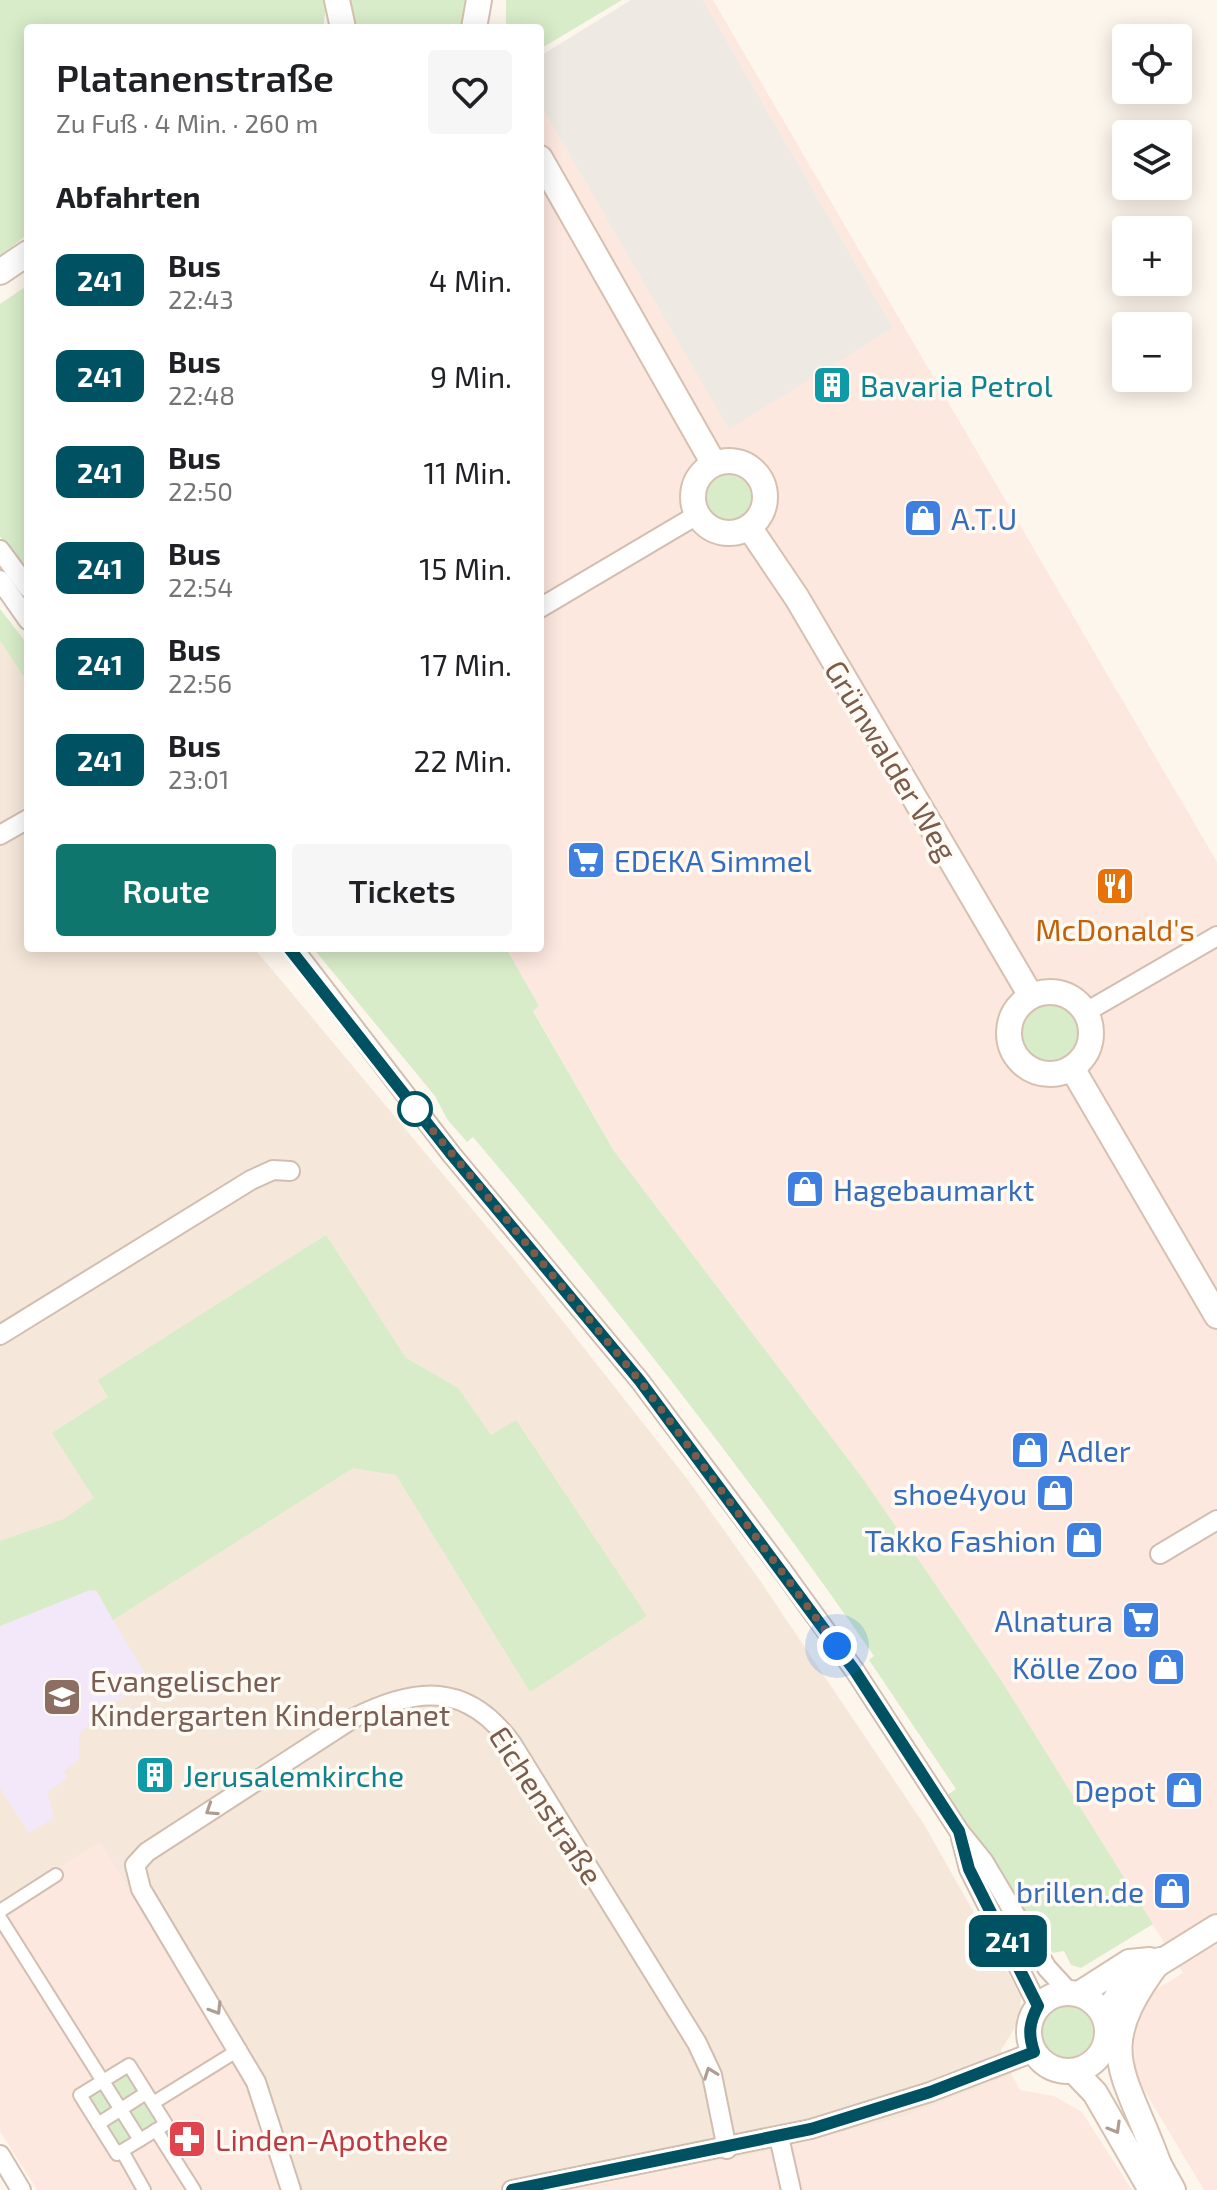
<!DOCTYPE html>
<html lang="de">
<meta charset="utf-8">
<style>
:root{--surface:#fff;--page:#f6f6f6;--text:#202124;--muted:#757577;--accent:#0f766e}
body{margin:0;font-family:"Exo 2",sans-serif;background:var(--page);color:var(--text);height:100vh;display:flex;flex-direction:column;font-size:30px;white-space:nowrap}
*{box-sizing:border-box;margin:0}
p{font-size:26px;color:var(--muted)}
.icon{flex:none;width:44px;height:44px;fill:none;stroke:currentColor;stroke-width:2;stroke-linecap:round;stroke-linejoin:round}
.map{position:relative;flex:1;overflow:hidden}
.panel{position:absolute;left:24px;top:24px;width:520px;height:928px;display:flex;flex-direction:column;background:var(--surface);border-radius:8px;box-shadow:0 4px 20px #0003}
.panel>*{flex:none}
.badge{padding:0 16px;border-radius:12px;font-size:28px;line-height:52px}
.buttons{position:absolute;left:1112px;top:24px;display:grid;gap:16px}
.buttons a{display:grid;place-items:center;width:80px;height:80px;border-radius:8px;background:var(--surface);box-shadow:0 4px 20px #0003;font-size:40px}
.you{position:absolute;width:40px;height:40px;margin:-20px;border:6px solid #fff;border-radius:50%;background:#1a73e8;box-shadow:0 0 0 12px #1a73e833}
.map>.badge{position:absolute;translate:-50% -50%;box-shadow:0 0 0 4px #fff}
h2{padding:0 32px;font-size:30px;line-height:72px}
.round{display:grid;place-items:center;flex:none;width:84px;height:84px;border-radius:8px;background:var(--page)}
.overview{display:flex;align-items:center;justify-content:space-between;height:136px;padding:0 32px}
h1{font-size:38px;font-weight:600;line-height:60px}
.button{display:flex;gap:16px;margin-top:auto;padding:16px 32px}
.button a{flex:1;height:92px;border-radius:8px;background:var(--accent);color:#fff;font-size:32px;font-weight:600;line-height:92px;text-align:center}
.button a+a{background:var(--page);color:var(--text)}
ul{padding:0;list-style:none}
li{display:flex;align-items:center;gap:24px;height:96px;padding:0 32px}
li div{flex:1}
li b{display:block;font-size:30px}
li em{font-style:normal}
li .badge{min-width:88px;font-weight:700;text-align:center}
.map>svg:first-child{display:block}
.residential{fill:#f5e8da}
.commercial{fill:#fde8e0}
.industrial{fill:#efe9e4}
.education{fill:#f3e8fa}
.green{fill:#d8ecc9}
.lines{fill:none;stroke-linecap:round;stroke-linejoin:round}
.pedestrian-casing{stroke:#d1beb0;stroke-width:16}
.minor-casing{stroke:#d1beb0;stroke-width:22}
.secondary-casing{stroke:#d6c0b0;stroke-width:28}
.pedestrian{stroke:#fff;stroke-width:12}
.minor{stroke:#fff;stroke-width:18}
.secondary{stroke:#fff;stroke-width:24}
.oneway{stroke:#af9d94}
.line-casing{stroke:#fff;stroke-width:18}
.line{stroke:#005262;stroke-width:12}
.walk{stroke:#7a5c4d;stroke-width:8;stroke-dasharray:0 14.4}
.stop-dot{fill:#fff;stroke:#005262;stroke-width:4}
.labels{text-anchor:middle;dominant-baseline:central;stroke-width:7;stroke-linejoin:round;paint-order:stroke}
.culture-label{font-size:30px;fill:#0d838f;stroke:#fffaf3;text-anchor:start}
.shop-label{font-size:30px;fill:#366cbe;stroke:#fffaf3;text-anchor:end}
.street-label{font-size:30px;fill:#7a5c4d;stroke:#fffaf3}
.food-label{font-size:30px;fill:#c56008;stroke:#fffaf3}
.education-label{font-size:30px;fill:#785e54;stroke:#fffaf3;text-anchor:start}
.health-label{font-size:30px;fill:#be3a42;stroke:#fffaf3;text-anchor:start}
</style>
<div class="map">
<svg width="1217" height="2190" viewBox="0 0 1217 2190">
<rect width="100%" height="100%" fill="#fdf6ec"/>
<polygon class="residential" points="0,641 28,683 28,948 254,948 513,1258 688,1480 761,1582 925,1826 1021,1996 1020,2020 1001,2050 1012,2075 904,2117 753,2155 563,2190 284,2190 100,1843 0,1904"/>
<g class="commercial">
<polygon points="703,0 713,0 1217,862 1217,2190 1204,2190 1135,2075 1134,2033 1139,2013 1155,1990 1183,1973 1001,1680 864,1480 614,1151 533,1010 539,1006 506,948 540,948 540,104 729,428 893,328"/>
<polygon points="100,1842 234,2059 284,2190 37,2190 0,2131 0,1904"/>
<polygon points="1012,2075 1020,2090 1054,2096 1082,2112 1132,2190 563,2190 753,2155 904,2117"/>
</g>
<polygon class="industrial" points="631,0 703,0 893,328 729,429 540,104 540,56"/>
<polygon class="education" points="90,1590 96,1591 149,1681 99,1713 79,1735 79,1760 64,1771 67,1779 47,1792 54,1818 29,1833 0,1788 0,1626"/>
<g class="green">
<polygon points="0,0 327,0 323,28 28,28 28,234 0,256"/>
<polygon points="346,0 470,0 463,28 353,28"/>
<polygon points="506,0 622,0 540,49 540,28 506,28"/>
<polygon points="28,285 28,576 0,536 0,304"/>
<circle cx="729" cy="497" r="28"/>
<polygon points="0,609 28,645 28,683 0,641"/>
<path d="M 313,948 L 506,948 L 539,1006 L 533,1011 L 614,1151 L 864,1480 L 1001,1680 L 1153,1924 L 1081,1968 L 1071,1965 L 1064,1951 L 1053,1953 L 946,1796 L 956,1789 L 869,1660 L 874,1656 C 749,1476 615,1305 473,1137 L 467,1142 L 447,1119 L 435,1096 Z"/>
<circle cx="1051" cy="1033" r="34"/>
<polygon points="326,1235 406,1358 458,1388 491,1435 516,1420 647,1616 530,1692 396,1475 353,1468 113,1620 97,1591 90,1590 0,1626 0,1541 64,1519 94,1498 52,1433 108,1397 98,1380"/>
<circle cx="1067" cy="2032" r="26"/>
<polygon points="127,2071 159,2121 120,2146 88,2096"/>
</g>
<g class="lines">
<g class="pedestrian-casing">
<g id="pedestrian">
<polyline points="0,1911 56,1875"/>
<polyline points="0,1918 140,2140"/>
<polygon points="129,2065 166,2124 117,2154 80,2095"/>
<polyline points="153,2103 240,2049"/>
<polyline points="98,2124 146,2093"/>
<polyline points="156,2130 194,2190"/>
<polyline points="122,2151 144,2190"/>
</g>
</g>
<g class="minor-casing">
<g id="minor">
<polyline points="0,550 28,588"/>
<polyline points="0,580 28,620"/>
<polyline points="540,608 697,515"/>
<polyline points="0,835 28,819"/>
<polyline points="293,948 452,1155 640,1381 782,1570 855,1671 959,1831 984,1862 1047,1968 1070,1993"/>
<polyline points="1086,1012 1217,936"/>
<polyline points="0,1335 251,1180 273,1170 290,1171"/>
<polyline points="1160,1554 1217,1520"/>
<polyline points="961,1838 969,1869 1038,2006"/>
<polyline points="779,2137 791,2190"/>
<polyline points="0,2155 21,2190"/>
<path d="M 291,2190 L 256,2082 L 141,1889 L 135,1865 L 147,1852 L 352,1719 C 415,1687 467,1681 512,1744 L 697,2043 L 712,2075 L 727,2149"/>
<polyline points="512,2190 811,2129 930,2092 1034,2052"/>
</g>
</g>
<g class="secondary-casing">
<g id="secondary">
<polyline points="337,0 343,28"/>
<polyline points="474,28 479,0"/>
<polyline points="540,158 714,464"/>
<polyline points="0,272 28,253"/>
<circle cx="729" cy="497" r="36"/>
<polyline points="749,527 797,598 1031,996"/>
<circle cx="1050" cy="1033" r="41"/>
<polyline points="1072,1068 1217,1316"/>
<circle cx="1068" cy="2032" r="39"/>
<polyline points="1079,1994 1129,1962 1150,1960"/>
<polyline points="1105,2017 1124,1985 1217,1927"/>
<polyline points="1074,2071 1095,2093 1151,2190"/>
<polyline points="1152,2152 1173,2190"/>
<path d="M 1159,2165 C 1125,2070 1090,2052 1160,1960"/>
</g>
</g>
<use href="#pedestrian" class="pedestrian"/>
<use href="#minor" class="minor"/>
<use href="#secondary" class="secondary"/>
</g>
<defs><path id="oneway-chevron" d="M-2-3.5L2.5 0L-2 3.5" fill="none" stroke-width="1.6" stroke-linecap="round" stroke-linejoin="round" transform="scale(2)"/></defs>
<g class="oneway">
<use href="#oneway-chevron" transform="translate(211 1810) rotate(147)"/>
<use href="#oneway-chevron" transform="translate(216 2009) rotate(58)"/>
<use href="#oneway-chevron" transform="translate(710 2073) rotate(-110)"/>
<use href="#oneway-chevron" transform="translate(1115 2128) rotate(60)"/>
</g>
<g class="lines">
<g class="line-casing">
<path id="line" d="M 289,948 L 452,1155 L 640,1381 L 855,1671 L 959,1831 L 969,1869 L 1038,2006 C 1029,2023 1028,2034 1034,2052 L 930,2092 L 811,2129 L 512,2190"/>
</g>
<use href="#line" class="line"/>
<polyline class="walk" points="415,1109 640,1381 837,1646"/>
</g>
<defs>
<g id="building-square" transform="scale(2)"><rect x="-9" y="-9" width="18" height="18" rx="4" fill="#0f9aa8" stroke="#fffaf3"/><path d="M-4-6H4V6H1V3H-1V6H-4ZM-2.5-4.3h1.7v1.8h-1.7ZM.8-4.3h1.7v1.8H.8ZM-2.5-1h1.7V.8h-1.7ZM.8-1h1.7V.8H.8Z" fill="#fff"/></g>
<g id="shop-square" transform="scale(2)"><rect x="-9" y="-9" width="18" height="18" rx="4" fill="#3f7fe0" stroke="#fffaf3"/><path d="M-5-2.5h2.3a2.7 3.5 0 0 1 5.4 0H5L5.5 6h-11ZM-1.5-2.5h3a1.5 2.3 0 0 0-3 0Z" fill="#fff"/></g>
<g id="supermarket-square" transform="scale(2)"><rect x="-9" y="-9" width="18" height="18" rx="4" fill="#3f7fe0" stroke="#fffaf3"/><path d="M-6-5.5h2.5l.6 2H6L4.5 2H-2.5L-4.4-4H-6ZM-1.5 3.2a1.3 1.3 0 1 0 .1 0ZM3 3.2a1.3 1.3 0 1 0 .1 0Z" fill="#fff"/></g>
<g id="restaurant-square" transform="scale(2)"><rect x="-9" y="-9" width="18" height="18" rx="4" fill="#e8710a" stroke="#fffaf3"/><path d="M-5-6h1v4h1v-4h1v4h1v-4h1v5L-1.5 .5V6h-2V.5L-5-1ZM5-6V6H3V1.5H1.5Q1.5-4 5-6Z" fill="#fff"/></g>
<g id="school-square" transform="scale(2)"><rect x="-9" y="-9" width="18" height="18" rx="4" fill="#8d6e63" stroke="#fffaf3"/><path d="M0-5L7-2L0 1L-7-2ZM-4 1L0 2.5L4 1V4Q0 6-4 4Z" fill="#fff"/></g>
<g id="pharmacy-square" transform="scale(2)"><rect x="-9" y="-9" width="18" height="18" rx="4" fill="#e0444e" stroke="#fffaf3"/><path d="M-2-6h4v4h4v4h-4v4h-4v-4h-4v-4h4Z" fill="#fff"/></g>
</defs>
<g fill-rule="evenodd">
<use href="#building-square" x="832" y="385"/>
<use href="#shop-square" x="923" y="518"/>
<use href="#supermarket-square" x="586" y="860"/>
<use href="#restaurant-square" x="1115" y="886"/>
<use href="#shop-square" x="805" y="1189"/>
<use href="#shop-square" x="1030" y="1450"/>
<use href="#shop-square" x="1055" y="1493"/>
<use href="#shop-square" x="1084" y="1540"/>
<use href="#supermarket-square" x="1141" y="1620"/>
<use href="#shop-square" x="1166" y="1667"/>
<use href="#school-square" x="62" y="1697"/>
<use href="#building-square" x="155" y="1775"/>
<use href="#shop-square" x="1184" y="1790"/>
<use href="#shop-square" x="1172" y="1891"/>
<use href="#pharmacy-square" x="187" y="2139"/>
</g>
<circle class="stop-dot" cx="415" cy="1109" r="16"/>
<g class="labels">
<g class="culture-label">
<text x="860" y="385">Bavaria Petrol</text>
<text x="183" y="1775">Jerusalemkirche</text>
</g>
<g class="shop-label">
<text x="951" y="518" text-anchor="start">A.T.U</text>
<text x="614" y="860" text-anchor="start">EDEKA Simmel</text>
<text x="833" y="1189" text-anchor="start">Hagebaumarkt</text>
<text x="1058" y="1450" text-anchor="start">Adler</text>
<text x="1027" y="1493">shoe4you</text>
<text x="1056" y="1540">Takko Fashion</text>
<text x="1113" y="1620">Alnatura</text>
<text x="1138" y="1667">Kölle Zoo</text>
<text x="1156" y="1790">Depot</text>
<text x="1144" y="1891">brillen.de</text>
</g>
<g class="street-label">
<text transform="translate(892 760) rotate(59)">Grünwalder Weg</text>
<text transform="translate(547 1805) rotate(57)">Eichenstraße</text>
</g>
<g class="food-label">
<text x="1115" y="929">McDonald's</text>
</g>
<g class="education-label">
<text x="90" y="1680">Evangelischer<tspan x="90" dy="34">Kindergarten Kinderplanet</tspan></text>
</g>
<g class="health-label">
<text x="215" y="2139">Linden-Apotheke</text>
</g>
</g>
</svg>
<div class="buttons">
<a><svg class="icon" aria-label="locate" viewBox="0 0 24 24"><circle cx="12" cy="12" r="6"/><path d="M12 2v4M12 18v4M2 12h4M18 12h4"/></svg></a>
<a><svg class="icon" aria-label="layers" viewBox="0 0 24 24"><path d="M12 4l9 5-9 5-9-5zM3 14l9 5 9-5"/></svg></a>
<a>+</a>
<a>−</a>
</div>
<div class="you" style="left:837px;top:1646px"></div>
<b class="badge" style="left:1008px;top:1941px;background:#005262;color:#fff">241</b>
<section class="panel">
<div class="overview"><div><h1>Platanenstraße</h1><p>Zu Fuß · 4 Min. · 260 m</p></div><a class="round"><svg class="icon" aria-label="heart" viewBox="0 0 24 24"><path d="M12 20l-8-8c-3-5 5-10 8-4 3-6 11-1 8 4z"/></svg></a></div>
<h2>Abfahrten</h2>
<ul>
<li><span class="badge" style="background:#005262;color:#fff">241</span><div><b>Bus</b><p>22:43</p></div><em>4 Min.</em></li>
<li><span class="badge" style="background:#005262;color:#fff">241</span><div><b>Bus</b><p>22:48</p></div><em>9 Min.</em></li>
<li><span class="badge" style="background:#005262;color:#fff">241</span><div><b>Bus</b><p>22:50</p></div><em>11 Min.</em></li>
<li><span class="badge" style="background:#005262;color:#fff">241</span><div><b>Bus</b><p>22:54</p></div><em>15 Min.</em></li>
<li><span class="badge" style="background:#005262;color:#fff">241</span><div><b>Bus</b><p>22:56</p></div><em>17 Min.</em></li>
<li><span class="badge" style="background:#005262;color:#fff">241</span><div><b>Bus</b><p>23:01</p></div><em>22 Min.</em></li>
</ul>
<div class="button"><a>Route</a><a>Tickets</a></div>
</section>
</div>
